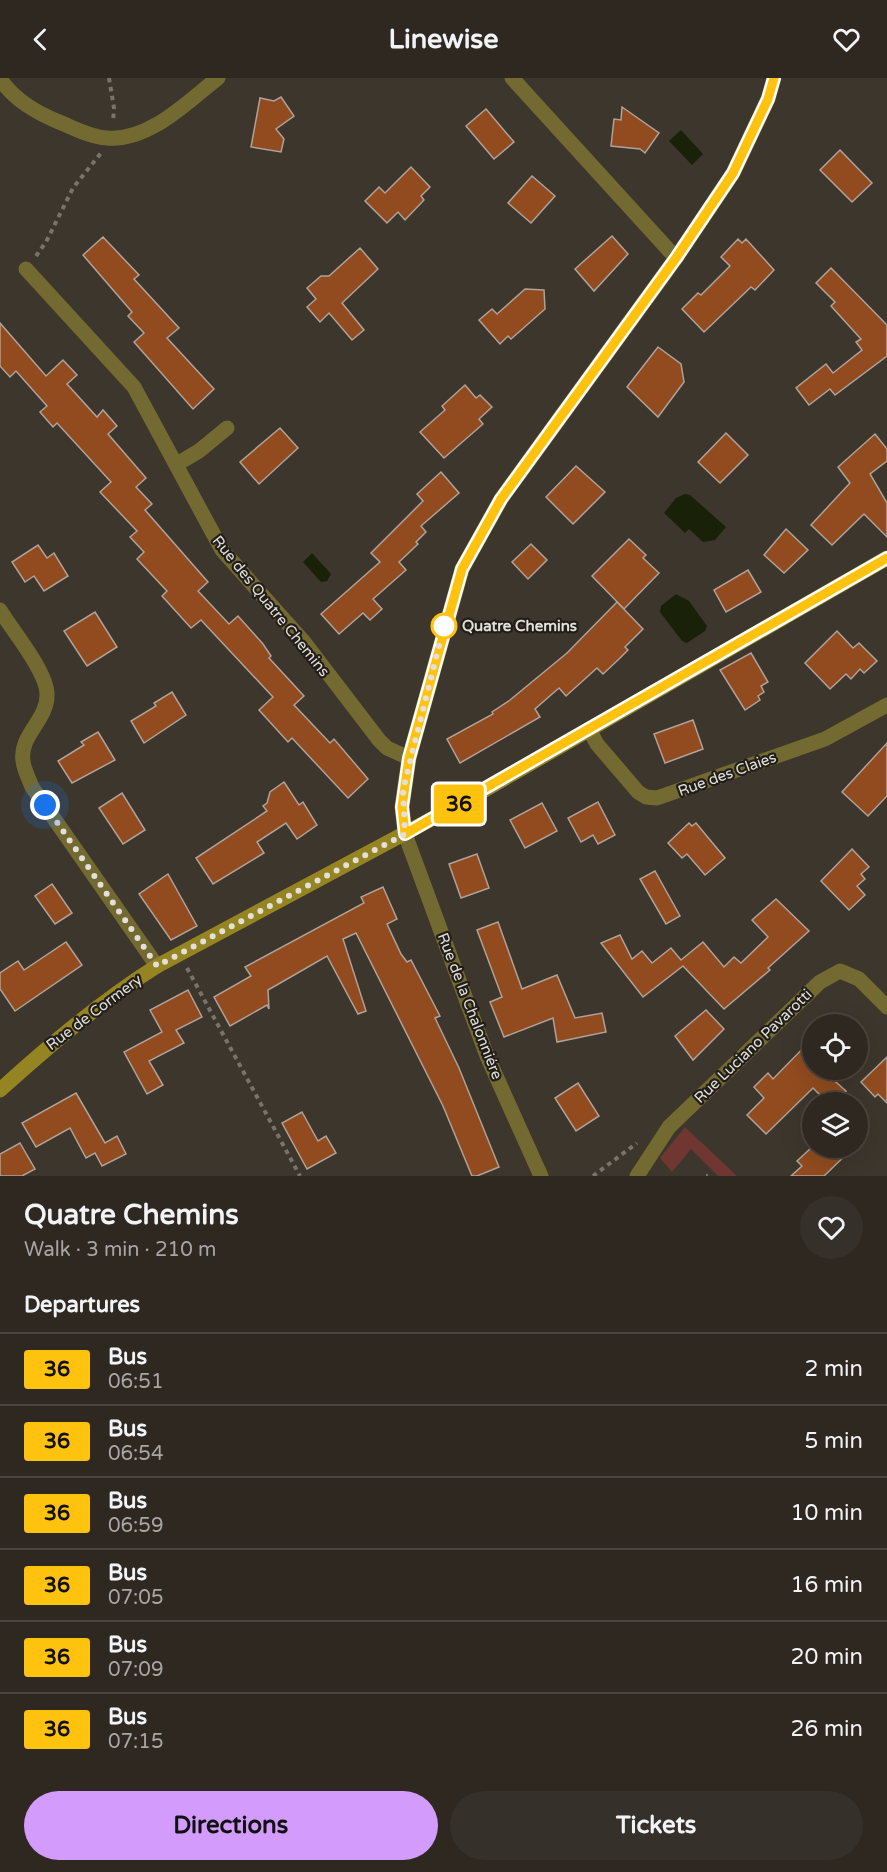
<!DOCTYPE html>
<meta charset="utf-8">
<style>
:root{--surface:#2e2821;--page:#36302a;--text:#f1f3f6;--muted:#a7a6a5;--line:#49443f;--accent:#d39cfc}
body{margin:0;font-family:"Varela Round",sans-serif;background:var(--page);color:var(--text);height:100vh;display:flex;flex-direction:column;font-size:22px;white-space:nowrap}
*{box-sizing:border-box;margin:0}
p{font-size:20px;color:var(--muted)}
.icon{flex:none;width:33px;height:33px;fill:none;stroke:currentColor;stroke-width:2;stroke-linecap:round;stroke-linejoin:round}
.map{position:relative;height:1098px;overflow:hidden}
.panel{display:flex;flex-direction:column;background:var(--surface);flex:1}
.panel>*{flex:none}
.badge{padding:0 12px;border-radius:4px;font-size:21px;line-height:39px}
.buttons{position:absolute;left:802px;top:936px;display:grid;gap:12px}
.buttons a{display:grid;place-items:center;width:66px;height:66px;border-radius:50%;background:var(--surface);box-shadow:0 6px 24px #0002,0 0 0 2px var(--line);font-size:30px}
.you{position:absolute;width:30px;height:30px;margin:-15px;border:4px solid #fff;border-radius:50%;background:#1a73e8;box-shadow:0 0 0 9px #1a73e833}
.map>.badge{position:absolute;translate:-50% -50%;box-shadow:0 0 0 3px #fff}
h2{padding:0 24px;font-size:22px;line-height:54px}
.round{display:grid;place-items:center;flex:none;width:63px;height:63px;border-radius:32px;background:var(--page)}
.headline{display:flex;align-items:center;justify-content:space-between;height:102px;padding:0 24px}
h1{font-size:28px;font-weight:700;line-height:45px}
.primary-button{display:flex;gap:12px;margin-top:auto;padding:12px 24px}
.primary-button a{flex:1;height:69px;border-radius:36px;background:var(--accent);color:#111;font-size:24px;font-weight:700;line-height:69px;text-align:center}
.primary-button a+a{background:var(--page);color:var(--text)}
ul{padding:0;list-style:none}
li{display:flex;align-items:center;gap:18px;height:72px;padding:0 24px;border-top:2px solid var(--line)}
li div{flex:1}
li b{display:block;font-size:22px}
li em{font-style:normal}
li .badge{min-width:66px;font-weight:700;text-align:center}
header{display:flex;justify-content:space-between;align-items:center;height:78px;padding:0 24px;background:var(--surface);font-size:27px;font-weight:700}
.map>svg:first-child{display:block}
.green{fill:#6f3632}
.water{fill:#192108}
.building{fill:#914b1e;stroke:#afa29a;stroke-width:1.5}
.lines{fill:none;stroke-linecap:round;stroke-linejoin:round}
.path{stroke:#79736b;stroke-width:4;stroke-dasharray:4.5 4.5;stroke-linecap:butt}
.street{stroke:#736a32;stroke-width:15}
.secondary{stroke:#948522;stroke-width:15}
.line-casing{stroke:#fff;stroke-width:14}
.line{stroke:#ffc20e;stroke-width:9}
.walk{stroke:#e3dfd9;stroke-width:6;stroke-dasharray:0 10.8}
.stop-dot{fill:#fff;stroke:#ffc20e;stroke-width:3}
.labels{text-anchor:middle;dominant-baseline:central;stroke-width:4.5;stroke-linejoin:round;paint-order:stroke}
.street-label{font-size:15px;fill:#e3dfd9;stroke:#211e1a}
.stop-label{font-size:15px;font-weight:bold;fill:#e3dfd9;stroke:#211e1a;text-anchor:start}
</style>
<header><svg class="icon" aria-label="back" viewBox="0 0 24 24"><path d="M15 5l-7 7 7 7"/></svg>Linewise<svg class="icon" aria-label="heart" viewBox="0 0 24 24"><path d="M12 20l-8-8c-3-5 5-10 8-4 3-6 11-1 8 4z"/></svg></header>
<div class="map">
<svg width="887" height="1098" viewBox="0 0 887 1098">
<rect width="100%" height="100%" fill="#3d362c"/>
<polygon class="green" points="685,1049 737,1098 718,1098 691,1071 672,1094 660,1080"/>
<g class="water">
<polygon points="681,52 703,76 692,87 669,63"/>
<polygon points="685,416 690,417 726,449 715,462 703,464 689,451 685,455 664,435 676,420"/>
<polygon points="312,475 331,496 327,503 321,504 303,484"/>
<polygon points="676,516 689,523 707,548 705,553 687,565 682,563 660,534 661,528"/>
</g>
<g class="building">
<polygon points="281,19 294,38 276,51 284,61 281,74 251,69 260,20 274,23"/>
<polygon points="622,29 659,55 645,75 640,71 611,68 614,41 621,42"/>
<polygon points="486,31 514,64 494,81 466,48"/>
<polygon points="840,72 872,105 852,124 820,92"/>
<polygon points="411,89 430,109 421,118 424,122 405,142 398,134 387,145 365,123 379,109 385,115"/>
<polygon points="532,98 555,118 531,145 508,125"/>
<polygon points="612,158 628,176 594,213 575,191"/>
<polygon points="103,159 139,197 134,201 179,250 167,260 214,311 193,331 134,264 144,255 128,238 132,234 83,177"/>
<polygon points="738,161 742,165 746,161 774,192 755,212 751,209 704,254 682,231 698,215 701,217 730,188 721,179"/>
<polygon points="360,170 378,191 342,225 364,252 352,262 329,235 320,244 307,229 316,221 307,210 321,198 329,198"/>
<polygon points="831,190 887,247 887,278 835,317 830,311 809,327 796,310 826,286 833,295 862,272 856,264 861,261 831,228 835,224 816,205"/>
<polygon points="525,211 544,212 545,231 511,261 508,258 500,266 479,242 492,231 497,236"/>
<polygon points="0,245 46,298 63,282 77,297 67,306 97,339 103,332 117,348 108,356 146,400 136,409 152,426 145,432 208,504 198,513 229,546 238,538 263,566 271,578 269,580 304,618 294,627 330,665 334,661 368,701 348,720 292,660 288,664 259,632 273,619 201,542 191,550 162,518 167,513 137,481 144,474 130,459 137,453 100,414 111,404 57,345 53,349 40,334 47,328 16,293 10,299 0,288"/>
<polygon points="658,269 681,286 684,304 658,339 627,309"/>
<polygon points="465,307 476,320 480,317 492,329 479,341 483,346 444,380 420,354 445,332 442,328"/>
<polygon points="280,350 298,370 259,406 240,384"/>
<polygon points="726,355 748,377 720,405 698,384"/>
<polygon points="875,356 887,371 887,383 870,396 887,425 887,459 864,436 832,467 811,447 850,405 838,389"/>
<polygon points="576,388 605,414 573,446 546,419"/>
<polygon points="441,394 459,415 421,448 426,454 416,464 418,466 399,484 406,492 373,521 382,531 370,542 363,535 339,556 321,536 380,484 371,475 423,423 417,416"/>
<polygon points="786,451 808,472 784,495 764,477"/>
<polygon points="629,461 646,477 643,480 659,495 624,531 592,498"/>
<polygon points="531,466 547,482 528,501 512,484"/>
<polygon points="38,467 47,480 54,475 68,498 44,513 34,498 25,504 12,484"/>
<polygon points="748,492 761,514 726,534 714,512"/>
<polygon points="617,524 643,551 625,569 628,572 619,581 603,596 597,590 566,618 559,610 535,631 540,639 460,685 447,661 493,636 492,634 510,622 567,575"/>
<polygon points="95,534 117,569 87,588 64,553"/>
<polygon points="837,553 853,570 859,565 877,583 864,595 860,591 851,601 846,596 830,611 805,585"/>
<polygon points="751,575 768,604 761,608 764,614 758,618 760,622 745,632 720,592"/>
<polygon points="172,614 186,637 144,665 131,643 156,628 154,625"/>
<polygon points="693,642 703,671 665,685 654,656"/>
<polygon points="98,654 115,682 72,705 58,683 84,667 81,664"/>
<polygon points="887,665 887,718 868,738 842,714"/>
<polygon points="284,704 299,727 303,724 317,747 297,761 286,745 257,764 264,775 213,806 196,780 267,733 263,728 267,725 270,714"/>
<polygon points="122,715 145,752 123,766 99,730"/>
<polygon points="598,724 615,757 598,766 593,757 581,764 568,740"/>
<polygon points="542,725 557,753 525,770 510,742"/>
<polygon points="689,745 692,748 696,745 725,780 705,797 687,776 682,780 668,765"/>
<polygon points="852,771 869,789 861,796 865,801 857,808 865,817 849,832 821,803"/>
<polygon points="477,776 489,810 461,820 449,786"/>
<polygon points="655,793 680,838 666,846 640,801"/>
<polygon points="168,796 197,848 171,862 139,816"/>
<polygon points="52,806 72,835 55,846 35,818"/>
<polygon points="383,809 397,841 387,846 401,876 407,884 411,882 440,938 435,940 459,990 499,1089 477,1098 472,1098 443,1028 356,855 343,861 366,933 358,936 327,878 268,912 269,931 267,927 230,948 214,919 251,898 245,889 364,825 361,819"/>
<polygon points="776,821 809,853 768,890 770,892 724,931 683,888 643,919 601,865 620,857 632,881 642,873 652,885 671,870 681,882 703,864 724,889 734,879 741,885 768,859 752,842"/>
<polygon points="498,844 522,911 557,897 575,940 602,935 606,954 557,964 553,940 504,959 490,924 502,919 477,852"/>
<polygon points="66,864 82,887 15,933 0,911 0,895 18,883 24,892"/>
<polygon points="188,912 202,939 176,952 184,965 149,983 163,1007 147,1016 124,974 162,954 150,932"/>
<polygon points="706,932 724,951 693,982 675,958"/>
<polygon points="813,960 813,992 832,992 827,996 846,1013 834,1024 827,1024 813,1010 766,1056 747,1037 764,1020 754,1009 768,995 773,1001"/>
<polygon points="887,979 887,1025 878,1016 875,1019 861,1004"/>
<polygon points="578,1005 599,1038 576,1053 555,1020"/>
<polygon points="76,1015 105,1065 117,1058 126,1076 102,1088 95,1075 86,1080 70,1050 36,1069 22,1045"/>
<polygon points="302,1034 318,1063 326,1058 336,1075 307,1091 282,1045"/>
<polygon points="20,1065 35,1091 22,1098 0,1098 0,1076"/>
<polygon points="811,1070 853,1070 824,1098 791,1098 802,1088 797,1083"/>
</g>
<g class="lines">
<g class="path">
<polyline points="109,0 114,30 113,44"/>
<polyline points="36,178 46,164 73,110 101,75"/>
<polyline points="187,890 300,1098"/>
<polyline points="593,1098 637,1065"/>
<polyline points="706,1098 708,1098"/>
</g>
<g class="street">
<polyline points="512,0 676,180"/>
<path d="M 0,1 C 15,22 35,34 59,44 C 74,50 90,59 107,60 C 149,64 188,23 218,0"/>
<polyline points="26,191 134,309 222,472 304,564 379,662 387,670 409,680"/>
<polyline points="177,386 199,373 227,350"/>
<path d="M 0,532 C 12,552 47,594 47,616 C 48,642 19,657 23,683 C 24,692 29,701 32,709 L 157,888"/>
<polyline points="589,651 597,666 638,714 646,719 657,720 825,661 887,627"/>
<polyline points="541,1098 487,978 405,756 402,729 409,680 462,491 501,421 676,180 733,95 768,21 774,0"/>
<polyline points="637,1098 669,1049 820,904 840,893 859,901 887,929"/>
</g>
<path class="secondary" d="M 0,1012 C 50,967 100,924 157,888 L 467,722 L 887,480"/>
</g>
<g class="lines">
<g class="line-casing">
<polyline id="line" points="774,0 768,21 733,95 676,180 501,421 462,491 409,680 402,729 405,756 887,480"/>
</g>
<use href="#line" class="line"/>
<polyline class="walk" points="45,727 157,888 405,756 403,712 444,548"/>
</g>
<circle class="stop-dot" cx="444" cy="548" r="12"/>
<g class="labels">
<g class="street-label">
<text transform="translate(271 528) rotate(51)">Rue des Quatre Chemins</text>
<text transform="translate(727 696) rotate(-20)">Rue des Claies</text>
<text transform="translate(470 928) rotate(69)">Rue de la Chalonniére</text>
<text transform="translate(94 934) rotate(-37)">Rue de Cormery</text>
<text transform="translate(753 968) rotate(-44)">Rue Luciano Pavarotti</text>
</g>
<g class="stop-label">
<text x="462" y="548">Quatre Chemins</text>
</g>
</g>
</svg>
<div class="buttons">
<a><svg class="icon" aria-label="locate" viewBox="0 0 24 24"><circle cx="12" cy="12" r="6"/><path d="M12 2v4M12 18v4M2 12h4M18 12h4"/></svg></a>
<a><svg class="icon" aria-label="layers" viewBox="0 0 24 24"><path d="M12 4l9 5-9 5-9-5zM3 14l9 5 9-5"/></svg></a>
</div>
<div class="you" style="left:45px;top:727px"></div>
<b class="badge" style="left:459px;top:726px;background:#ffc20e;color:#111">36</b>
</div>
<section class="panel">
<div class="headline"><div><h1>Quatre Chemins</h1><p>Walk · 3 min · 210 m</p></div><a class="round"><svg class="icon" aria-label="heart" viewBox="0 0 24 24"><path d="M12 20l-8-8c-3-5 5-10 8-4 3-6 11-1 8 4z"/></svg></a></div>
<h2>Departures</h2>
<ul>
<li><span class="badge" style="background:#ffc20e;color:#111">36</span><div><b>Bus</b><p>06:51</p></div><em>2 min</em></li>
<li><span class="badge" style="background:#ffc20e;color:#111">36</span><div><b>Bus</b><p>06:54</p></div><em>5 min</em></li>
<li><span class="badge" style="background:#ffc20e;color:#111">36</span><div><b>Bus</b><p>06:59</p></div><em>10 min</em></li>
<li><span class="badge" style="background:#ffc20e;color:#111">36</span><div><b>Bus</b><p>07:05</p></div><em>16 min</em></li>
<li><span class="badge" style="background:#ffc20e;color:#111">36</span><div><b>Bus</b><p>07:09</p></div><em>20 min</em></li>
<li><span class="badge" style="background:#ffc20e;color:#111">36</span><div><b>Bus</b><p>07:15</p></div><em>26 min</em></li>
</ul>
<div class="primary-button"><a>Directions</a><a>Tickets</a></div>
</section>
